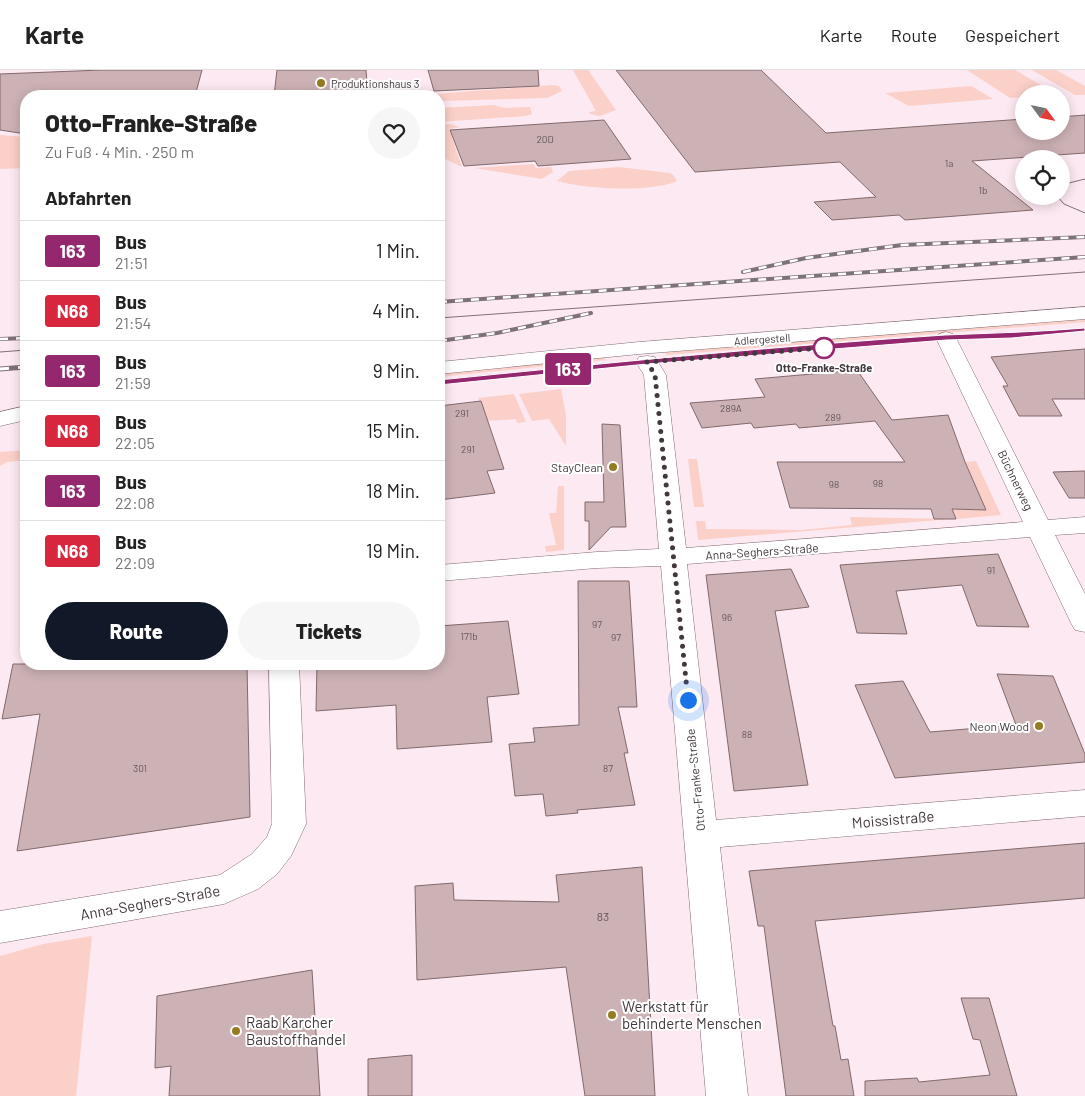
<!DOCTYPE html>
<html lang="de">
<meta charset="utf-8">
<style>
:root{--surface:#fff;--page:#f6f6f6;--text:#222;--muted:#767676;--line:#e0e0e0;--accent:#111827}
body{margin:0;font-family:Barlow,sans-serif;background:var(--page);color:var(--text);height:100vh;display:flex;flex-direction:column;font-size:19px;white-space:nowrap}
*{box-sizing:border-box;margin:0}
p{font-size:16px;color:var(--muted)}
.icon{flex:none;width:28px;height:28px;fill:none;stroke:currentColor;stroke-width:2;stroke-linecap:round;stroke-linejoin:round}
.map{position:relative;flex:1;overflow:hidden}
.side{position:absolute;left:20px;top:20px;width:425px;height:580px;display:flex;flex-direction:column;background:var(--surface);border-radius:20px;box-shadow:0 2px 12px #0003}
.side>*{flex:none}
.badge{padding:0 10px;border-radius:4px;font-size:18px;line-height:32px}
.needle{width:32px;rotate:123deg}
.fabs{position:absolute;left:1015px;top:15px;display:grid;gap:10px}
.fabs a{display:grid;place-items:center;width:55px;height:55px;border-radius:50%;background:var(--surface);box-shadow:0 2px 12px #0003;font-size:25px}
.you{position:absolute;width:25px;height:25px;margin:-12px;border:4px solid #fff;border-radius:50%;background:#1a73e8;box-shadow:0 0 0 8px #1a73e833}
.map>.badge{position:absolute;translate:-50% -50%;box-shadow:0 0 0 2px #fff}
h2{padding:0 25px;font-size:19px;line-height:45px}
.round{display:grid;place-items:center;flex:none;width:52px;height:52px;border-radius:26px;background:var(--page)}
.headline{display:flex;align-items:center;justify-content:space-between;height:85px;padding:0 25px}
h1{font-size:24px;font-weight:800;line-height:38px}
.action{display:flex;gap:10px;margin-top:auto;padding:10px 25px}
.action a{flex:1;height:58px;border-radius:30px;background:var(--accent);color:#fff;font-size:20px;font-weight:800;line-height:58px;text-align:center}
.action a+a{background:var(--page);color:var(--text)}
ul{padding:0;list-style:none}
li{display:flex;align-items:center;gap:15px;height:60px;padding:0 25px;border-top:1px solid var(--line)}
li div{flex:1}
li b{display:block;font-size:19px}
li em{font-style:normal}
li .badge{min-width:55px;font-weight:700;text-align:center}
header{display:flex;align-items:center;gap:30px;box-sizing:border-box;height:70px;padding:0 25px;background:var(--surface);border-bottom:1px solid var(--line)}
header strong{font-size:24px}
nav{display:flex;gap:28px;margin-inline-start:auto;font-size:18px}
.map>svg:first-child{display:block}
.green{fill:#fbd0c8}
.building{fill:#cdb2b5;stroke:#81696c}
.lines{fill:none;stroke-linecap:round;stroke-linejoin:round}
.minor-casing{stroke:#806b74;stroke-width:1}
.major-casing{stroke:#806b74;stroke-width:1}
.minor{fill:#fff;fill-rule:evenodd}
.major{fill:#fff;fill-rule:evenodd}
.tram{stroke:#7e7177;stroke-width:1}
.rail-far1-casing{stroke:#7e7177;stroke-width:4}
.rail-casing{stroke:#7e7177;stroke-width:5}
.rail-far1{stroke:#fff;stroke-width:2.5;stroke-dasharray:8;stroke-linecap:butt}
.rail{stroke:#fff;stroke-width:3;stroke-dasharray:9;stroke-linecap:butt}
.line{fill:#95276e;stroke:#fff}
.walk{stroke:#42383d;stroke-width:5;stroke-dasharray:0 9}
.poi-dot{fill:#967b23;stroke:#fff;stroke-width:2}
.stop-dot{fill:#fff;stroke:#95276e;stroke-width:2.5}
.labels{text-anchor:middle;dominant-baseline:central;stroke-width:4;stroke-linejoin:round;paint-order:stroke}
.number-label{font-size:10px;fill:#65565b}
.far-poi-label{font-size:11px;fill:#42383d;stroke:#fff;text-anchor:start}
.far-street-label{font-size:11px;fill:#42383d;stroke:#fff}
.far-stop-label{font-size:11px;font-weight:bold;fill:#42383d;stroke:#fff}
.poi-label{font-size:12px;fill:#42383d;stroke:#fff;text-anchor:end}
.street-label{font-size:12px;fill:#42383d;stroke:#fff}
.near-number-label{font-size:12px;fill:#65565b}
.near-street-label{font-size:15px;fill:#42383d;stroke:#fff}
.near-poi-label{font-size:15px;fill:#42383d;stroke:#fff;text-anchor:start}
</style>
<header>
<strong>Karte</strong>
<nav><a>Karte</a><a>Route</a><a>Gespeichert</a></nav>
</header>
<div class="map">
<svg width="1085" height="1026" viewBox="0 0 1085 1026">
<rect width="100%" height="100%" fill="#fde9f2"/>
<g class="green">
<polygon points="573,0 588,0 616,40 600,46 590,44 589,42 596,41"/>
<polygon points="967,0 1015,0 1056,24 1024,24 1024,27 1010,28"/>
<polygon points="1032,0 1056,0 1085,16 1085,25 1075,25"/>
<polygon points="553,15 559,16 562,21 547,28 441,31 439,31 439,26 420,25"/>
<polygon points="971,16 993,29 909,36 885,23"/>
<polygon points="494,35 504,38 530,37 532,44 525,46 439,52 439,38"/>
<polygon points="439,54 451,54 460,57 449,59 462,97 439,86"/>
<polygon points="0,65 26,67 26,98 0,99"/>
<polygon points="533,94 536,98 551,97 553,102 542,109 474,98"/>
<path d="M 619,97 L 670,103 L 673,105 L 677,111 C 650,123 585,119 557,111 L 569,101 Z"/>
<polygon points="1085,248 1085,252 667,285 665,282"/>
<polygon points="604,287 605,290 439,307 439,303"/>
<polygon points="561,319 566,346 566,376 549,349 532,351 519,324"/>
<polygon points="514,324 526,352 517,353 516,349 487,351 478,328"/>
<polygon points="26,380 26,390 7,392 0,396 0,382"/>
<polygon points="688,389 697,389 704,437 694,437"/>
<polygon points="976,391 1001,445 956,449 952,439 985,439 965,392"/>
<polygon points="558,416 564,416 564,480 546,482 545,476 556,475 549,443 556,443"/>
<polygon points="850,447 952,449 698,470 696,451 705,451 706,459 801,460 852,455"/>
<polygon points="92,866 76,1026 0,1026 0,886 43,874"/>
</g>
<g class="building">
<polygon points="102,0 202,0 195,26 26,26 26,64 0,60 0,4"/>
<polygon points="277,0 366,0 368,26 274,26"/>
<polygon points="428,0 538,0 539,16 434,21"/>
<polygon points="616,0 761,0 826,63 1024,49 1024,61 1061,61 1061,47 1085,45 1085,83 972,91 1033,140 905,150 899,145 832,150 814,132 876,127 840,92 695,102"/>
<polygon points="604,50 631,89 538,96 535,91 464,96 450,60"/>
<polygon points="1085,279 1085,329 1052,329 1062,346 1019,346 1003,316 1008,316 991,287"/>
<polygon points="857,300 892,350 948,345 965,392 986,440 952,439 956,449 934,449 931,439 790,438 777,392 905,392 875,351 799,358 796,354 754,358 751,353 702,358 690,333 765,327 755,309"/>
<polygon points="481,331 504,399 487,401 495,423 439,430 439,336"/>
<polygon points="602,354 620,355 626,457 611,457 589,480 589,451 585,451 585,432 604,432"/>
<polygon points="1085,401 1085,428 1069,428 1053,402"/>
<polygon points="998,484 1029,557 977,556 962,515 896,521 907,564 857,563 840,495"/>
<polygon points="791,499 809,537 775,541 808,715 734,721 706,505"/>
<polygon points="578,511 629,511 637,637 618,637 628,683 624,683 635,735 577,740 578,743 546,746 543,724 515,726 509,674 535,672 533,658 579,655"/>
<polygon points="508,551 519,624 487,627 492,672 397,679 396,635 316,641 317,594 439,594 439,556"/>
<polygon points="13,594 247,594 250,747 17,781 40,644 2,649"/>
<polygon points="997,604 1053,606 1085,684 1085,692 895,708 855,615 903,611 930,662 1016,655"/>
<polygon points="1085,773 1085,828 815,851 833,956 835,956 841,990 848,989 854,1026 786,1026 764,856 758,856 749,801"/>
<polygon points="642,797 655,1026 585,1026 566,897 417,910 415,816 453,813 454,830 559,832 556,805"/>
<polygon points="312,900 320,1026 169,1026 171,996 155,998 157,926"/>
<polygon points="961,928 989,928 1017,1026 865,1026 865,1011 917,1008 919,1012 990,1005 980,970 973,969"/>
<polygon points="412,985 412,1026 368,1026 368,989"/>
</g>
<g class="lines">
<g class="minor-casing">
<g id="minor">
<polygon points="946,262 953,264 956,268 1048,450 1085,447 1085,463 1055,465 1085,524 1085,562 1075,560 1071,553 1030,467 687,494 716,750 1085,720 1085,746 720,777 748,1026 706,1026 661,496 597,498 439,511 439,495 597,482 659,479 644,305 636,292 639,287 647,286 655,287 666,305 686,478 1023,452 936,268 939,264"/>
<polygon points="269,594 299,594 306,754 291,786 277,804 258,819 224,834 0,873 0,841 220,805 252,784 267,767 272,754"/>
</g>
</g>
<g class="major-casing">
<g id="major">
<polygon points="1085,237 1085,249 639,284 439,304 439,292 639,272"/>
<polygon points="26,336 26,350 0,356 0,342"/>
</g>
</g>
<use href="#minor" class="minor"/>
<use href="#major" class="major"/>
<g class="tram">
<polyline points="1061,115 1085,109"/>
<polyline points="1057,126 1064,134 1085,143"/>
<polyline points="439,248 1085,202"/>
<polyline points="0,282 26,280"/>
</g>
<g class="rail-far1-casing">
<g id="rail-far1">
<polyline points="743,202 806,188 902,175 1085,167"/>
<polyline points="439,232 1085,187"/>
<polyline points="0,269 26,268"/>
<polyline points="439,271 497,263 591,243"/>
</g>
</g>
<g class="rail-casing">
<polyline id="rail" points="0,299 26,297"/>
</g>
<use href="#rail-far1" class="rail-far1"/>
<use href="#rail" class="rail"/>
</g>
<path class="line" d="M 1085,258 L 1085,261 L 1012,268 L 946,270 L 647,294 L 439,315 L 435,312 L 439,310 C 607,293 776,276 945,265 C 992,263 1038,262 1085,258 Z"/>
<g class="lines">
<polyline class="walk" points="688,630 655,305 647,292 833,277 824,278"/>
</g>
<g class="poi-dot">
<circle cx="321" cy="13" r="5"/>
<circle cx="613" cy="397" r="5"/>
<circle cx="1039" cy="656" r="5"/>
<circle cx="612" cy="945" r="5"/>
<circle cx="236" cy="961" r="5"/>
</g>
<circle class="stop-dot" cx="824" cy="278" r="10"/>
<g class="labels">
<g class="number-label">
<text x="545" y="69">20D</text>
<text x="949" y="93">1a</text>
<text x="983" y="120">1b</text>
<text x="731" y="338">289A</text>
<text x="462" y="343">291</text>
<text x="833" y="347">289</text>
<text x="468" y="379">291</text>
<text x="878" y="413">98</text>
<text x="834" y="414">98</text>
<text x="991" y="500">91</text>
<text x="727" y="547">96</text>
<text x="597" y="554">97</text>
<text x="469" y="566">171b</text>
<text x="616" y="567">97</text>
<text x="747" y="664">88</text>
<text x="140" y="698">301</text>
<text x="608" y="698">87</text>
</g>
<g class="far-poi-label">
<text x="331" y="13">Produktionshaus 3</text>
</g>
<g class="far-street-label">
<text transform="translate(762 269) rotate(-4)">Adlergestell</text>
</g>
<g class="far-stop-label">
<text x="824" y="297">Otto-Franke-Straße</text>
</g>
<g class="poi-label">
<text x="603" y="397">StayClean</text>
<text x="1029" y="656">Neon Wood</text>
</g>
<g class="street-label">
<text transform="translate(1016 410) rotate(64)">Büchnerweg</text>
<text transform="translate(762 481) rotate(-4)">Anna-Seghers-Straße</text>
<text transform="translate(695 710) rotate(-96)">Otto-Franke-Straße</text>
</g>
<g class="near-number-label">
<text x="603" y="846">83</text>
</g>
<g class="near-street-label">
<text transform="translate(893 749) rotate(-5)">Moissistraße</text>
<text transform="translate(150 832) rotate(-10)">Anna-Seghers-Straße</text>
</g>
<g class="near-poi-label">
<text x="622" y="936">Werkstatt für<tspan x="622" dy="17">behinderte Menschen</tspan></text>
<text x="246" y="952">Raab Karcher<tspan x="246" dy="17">Baustoffhandel</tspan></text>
</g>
</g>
</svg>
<div class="fabs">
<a><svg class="needle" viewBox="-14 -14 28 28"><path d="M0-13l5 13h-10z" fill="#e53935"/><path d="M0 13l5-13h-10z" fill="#767676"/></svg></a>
<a><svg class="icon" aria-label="locate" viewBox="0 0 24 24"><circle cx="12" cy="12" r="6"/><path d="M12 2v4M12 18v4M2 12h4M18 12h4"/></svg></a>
</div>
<div class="you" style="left:688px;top:630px"></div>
<b class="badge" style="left:568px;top:299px;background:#95276e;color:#fff">163</b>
<section class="side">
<div class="headline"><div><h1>Otto-Franke-Straße</h1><p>Zu Fuß · 4 Min. · 250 m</p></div><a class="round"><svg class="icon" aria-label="heart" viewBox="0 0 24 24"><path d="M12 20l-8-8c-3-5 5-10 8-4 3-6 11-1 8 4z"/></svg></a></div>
<h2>Abfahrten</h2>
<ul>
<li><span class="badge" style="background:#95276e;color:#fff">163</span><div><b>Bus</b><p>21:51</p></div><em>1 Min.</em></li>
<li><span class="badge" style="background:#d7263d;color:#fff">N68</span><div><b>Bus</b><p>21:54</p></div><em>4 Min.</em></li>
<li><span class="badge" style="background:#95276e;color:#fff">163</span><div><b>Bus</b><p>21:59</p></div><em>9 Min.</em></li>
<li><span class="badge" style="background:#d7263d;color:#fff">N68</span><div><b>Bus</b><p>22:05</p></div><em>15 Min.</em></li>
<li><span class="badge" style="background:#95276e;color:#fff">163</span><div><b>Bus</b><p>22:08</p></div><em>18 Min.</em></li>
<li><span class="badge" style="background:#d7263d;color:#fff">N68</span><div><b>Bus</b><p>22:09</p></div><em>19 Min.</em></li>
</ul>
<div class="action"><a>Route</a><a>Tickets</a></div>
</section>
</div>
